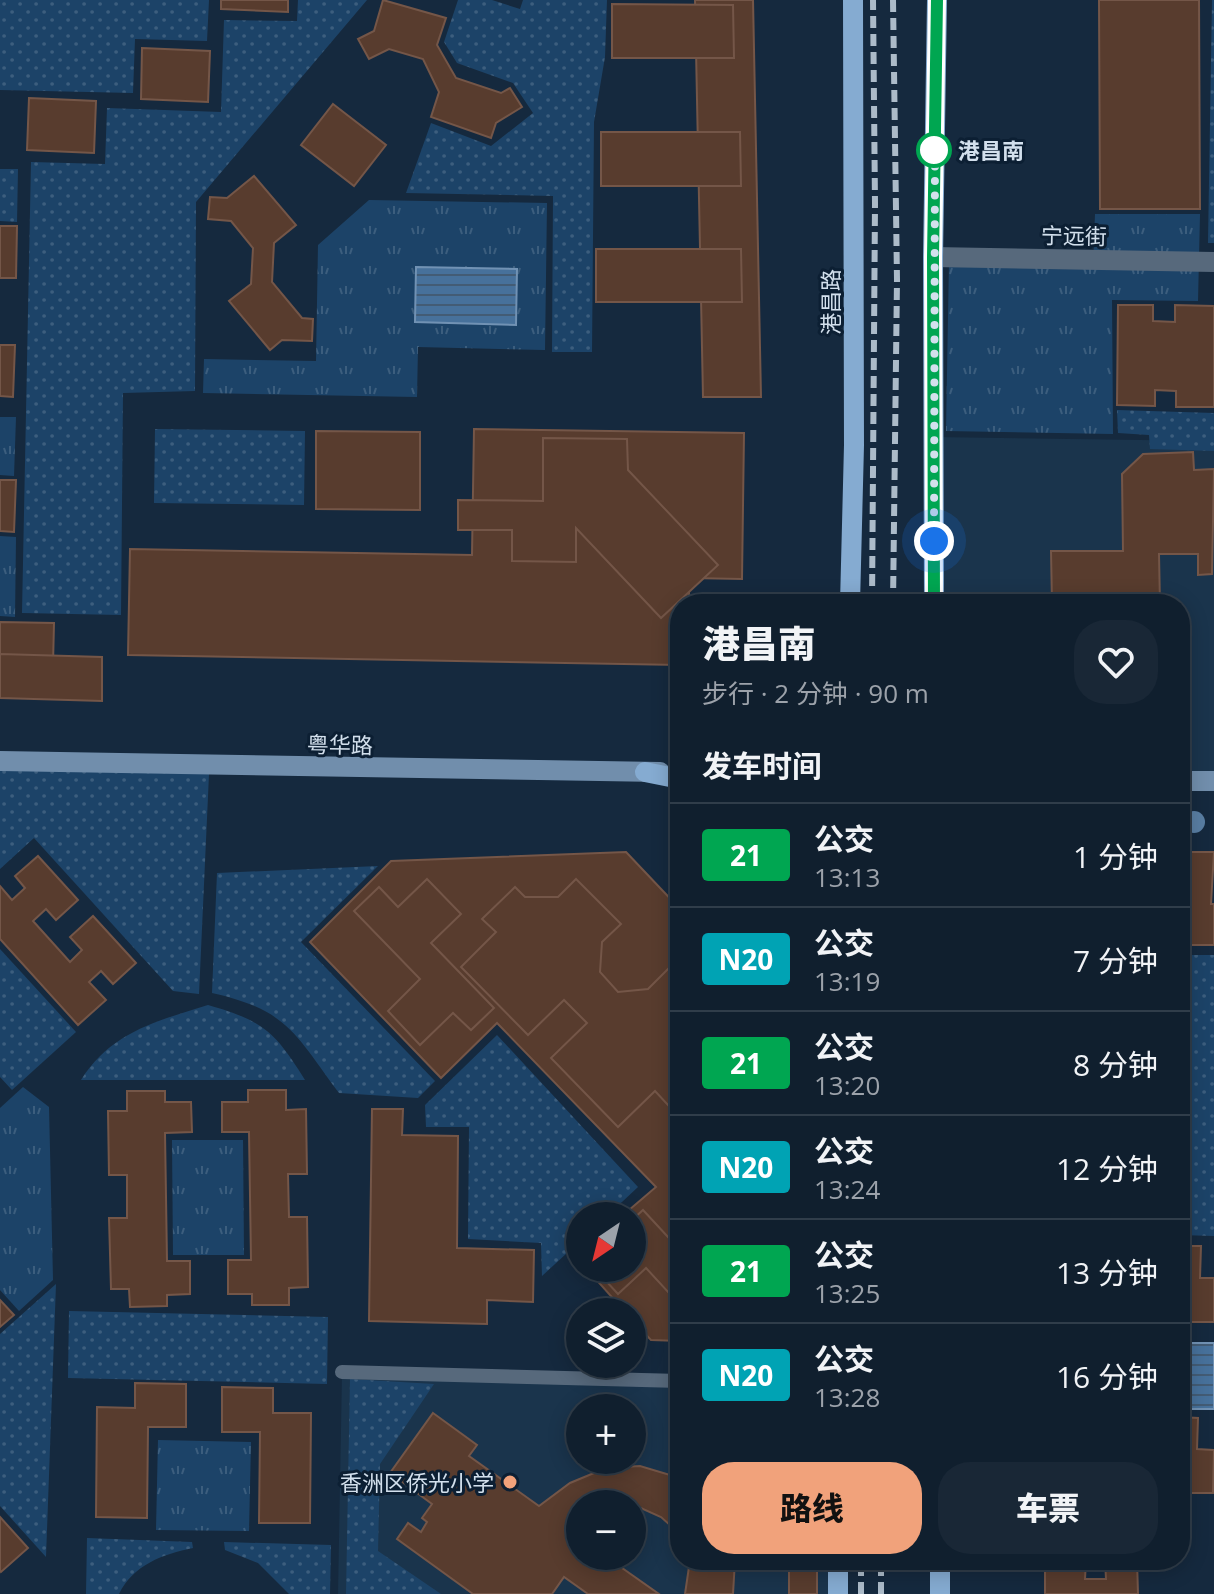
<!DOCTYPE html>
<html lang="zh">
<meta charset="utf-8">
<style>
:root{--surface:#101f2e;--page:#192736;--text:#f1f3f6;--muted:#9ca2aa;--line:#303d4a;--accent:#f1a27b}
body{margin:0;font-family:"Open Sans","Noto Sans SC",sans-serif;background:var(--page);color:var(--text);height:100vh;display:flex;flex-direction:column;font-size:30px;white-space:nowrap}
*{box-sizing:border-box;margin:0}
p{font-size:26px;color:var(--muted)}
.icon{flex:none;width:44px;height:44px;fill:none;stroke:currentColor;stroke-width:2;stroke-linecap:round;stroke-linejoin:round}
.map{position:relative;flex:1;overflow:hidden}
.drawer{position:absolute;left:670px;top:594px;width:520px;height:976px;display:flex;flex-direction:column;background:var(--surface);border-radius:32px;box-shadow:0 4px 20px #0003,0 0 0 2px var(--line)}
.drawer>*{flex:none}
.badge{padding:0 16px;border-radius:6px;font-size:28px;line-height:52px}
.needle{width:52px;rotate:215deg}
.controls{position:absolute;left:566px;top:1202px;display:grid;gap:16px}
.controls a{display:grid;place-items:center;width:80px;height:80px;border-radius:50%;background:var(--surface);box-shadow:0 4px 20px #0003,0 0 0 2px var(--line);font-size:40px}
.you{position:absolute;width:40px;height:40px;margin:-20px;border:6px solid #fff;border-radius:50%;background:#1a73e8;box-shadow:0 0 0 12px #1a73e833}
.map>.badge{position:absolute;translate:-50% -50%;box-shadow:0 0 0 4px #fff}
h2{padding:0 32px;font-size:30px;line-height:72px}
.round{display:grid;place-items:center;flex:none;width:84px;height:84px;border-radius:32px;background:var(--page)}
.head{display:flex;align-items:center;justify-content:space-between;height:136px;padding:0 32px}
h1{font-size:38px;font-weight:800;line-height:60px}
.button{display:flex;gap:16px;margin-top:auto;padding:16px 32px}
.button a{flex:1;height:92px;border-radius:32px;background:var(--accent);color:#111;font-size:32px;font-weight:800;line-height:92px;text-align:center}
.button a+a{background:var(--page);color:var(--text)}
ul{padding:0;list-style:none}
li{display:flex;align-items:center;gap:24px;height:104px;padding:0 32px;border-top:2px solid var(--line)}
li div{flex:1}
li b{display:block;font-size:30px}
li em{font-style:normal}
li .badge{min-width:88px;font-weight:700;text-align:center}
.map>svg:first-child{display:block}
.built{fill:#1a344c;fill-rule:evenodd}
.grass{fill:url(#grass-dots)}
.park{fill:url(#park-tufts)}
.water{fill:url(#water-rules);stroke:#7192b4;stroke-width:2}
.building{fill:#583c2e;stroke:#745648;stroke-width:2}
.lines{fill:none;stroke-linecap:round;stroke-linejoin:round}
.service{stroke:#57697c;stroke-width:14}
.minor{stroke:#57697c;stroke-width:20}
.secondary{stroke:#718eac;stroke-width:20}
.primary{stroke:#85abd1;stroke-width:20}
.rail{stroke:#acbbc9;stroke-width:6;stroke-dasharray:12 6;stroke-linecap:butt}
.tree{fill:#597ea3}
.line-casing{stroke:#fff;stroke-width:18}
.line{stroke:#00a651;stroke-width:12}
.walk{stroke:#d3e0ed;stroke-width:8;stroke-dasharray:0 14.4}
.stop-dot{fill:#fff;stroke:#00a651;stroke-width:4}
.poi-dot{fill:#f1a27b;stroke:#0c1f33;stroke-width:3}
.labels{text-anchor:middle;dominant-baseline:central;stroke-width:6;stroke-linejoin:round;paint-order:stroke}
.stop-label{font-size:22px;font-weight:bold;fill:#d3e0ed;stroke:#0c1f33;text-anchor:start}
.street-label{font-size:22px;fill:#d3e0ed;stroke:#0c1f33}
.poi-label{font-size:22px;fill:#d3e0ed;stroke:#0c1f33;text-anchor:end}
</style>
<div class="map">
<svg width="1214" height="1594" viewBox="0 0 1214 1594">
<defs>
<pattern id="grass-dots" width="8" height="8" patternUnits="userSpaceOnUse" patternTransform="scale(2)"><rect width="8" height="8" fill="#1c4368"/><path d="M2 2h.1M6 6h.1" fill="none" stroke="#3c5e7e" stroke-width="1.8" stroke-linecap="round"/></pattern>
<pattern id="park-tufts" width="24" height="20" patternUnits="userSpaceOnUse" patternTransform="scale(2)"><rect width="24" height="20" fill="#1c4368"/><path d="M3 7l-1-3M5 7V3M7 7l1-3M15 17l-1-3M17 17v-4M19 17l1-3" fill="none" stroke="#3c5e7e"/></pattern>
<pattern id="water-rules" width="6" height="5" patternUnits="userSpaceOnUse" patternTransform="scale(2)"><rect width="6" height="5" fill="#47719b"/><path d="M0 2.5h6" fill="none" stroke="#435c75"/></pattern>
</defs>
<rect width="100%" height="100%" fill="#15293e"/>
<g class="built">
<polygon points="934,437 1214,441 1214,779 1180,779 1180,604 935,604"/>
<path d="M 342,1373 L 680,1381 L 680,1560 L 838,1560 L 838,1594 L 338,1594 ZM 580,1408 L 632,1408 L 632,1460 L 580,1460 ZM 580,1504 L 632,1504 L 632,1556 L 580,1556 Z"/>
</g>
<g class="grass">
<polygon points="0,0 209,0 207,41 135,39 133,93 0,90"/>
<polygon points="298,0 367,0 196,202 195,391 123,393 121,615 22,613 31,162 105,164 107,108 221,112 224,20 297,21"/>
<polygon points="458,0 492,0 520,9 523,0 607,0 605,57 594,122 592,352 552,352 553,196 406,193 431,123 491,146 533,113 513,83 457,63 444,42"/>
<polygon points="1212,0 1214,0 1214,243 1208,243"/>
<polygon points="0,169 18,169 17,222 0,221"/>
<polygon points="1117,410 1214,413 1214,451 1150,449 1149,435 1118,433"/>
<polygon points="155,429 305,431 304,505 154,503"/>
<polygon points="0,769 209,774 199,994 173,991 34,838 0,869"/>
<path d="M 378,866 L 301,942 L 435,1081 L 418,1098 L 339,1093 C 295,1034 288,1010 212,993 L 217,873 Z"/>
<polygon points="0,949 76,1032 12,1090 0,1077"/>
<polygon points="1180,955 1214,955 1214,1236 1180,1235"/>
<path d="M 208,1005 C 264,1021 275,1032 305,1080 L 81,1080 C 111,1032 157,1021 208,1005 Z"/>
<polygon points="497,1035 638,1187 607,1216 580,1216 580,1241 542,1276 541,1243 468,1239 469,1127 426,1127 425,1105"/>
<polygon points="56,1284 46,1557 0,1506 0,1334"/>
<polygon points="69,1311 328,1317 327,1384 68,1378"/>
<polygon points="350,1379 434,1384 380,1464 378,1551 441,1594 346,1594"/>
<path d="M 87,1538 L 192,1542 L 193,1548 C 163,1554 133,1565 119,1594 L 86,1594 Z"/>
<polygon points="224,1542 331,1545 330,1594 289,1594 258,1563 225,1550"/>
</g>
<g class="park">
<polygon points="369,200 547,203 545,350 418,347 417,397 203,393 204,359 316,361 318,245"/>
<polygon points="1095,214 1200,214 1198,301 1112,300 1113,434 946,431 949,261 1093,268"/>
<polygon points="0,417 16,417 14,476 0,475"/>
<polygon points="0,536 16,537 15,617 0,616"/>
<polygon points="23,1087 49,1107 53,1280 19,1311 0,1290 0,1108"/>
<polygon points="172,1140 243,1140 244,1255 173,1255"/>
<polygon points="158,1440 251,1442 249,1531 156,1530"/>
</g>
<g class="water">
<polygon points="416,267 517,269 516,325 415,322"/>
<rect x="1180" y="1343" width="34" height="66"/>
</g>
<g class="building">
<polygon points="221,0 288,0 288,12 221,9"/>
<polygon points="383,0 446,18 437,45 456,78 501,93 510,88 522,107 496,123 491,138 431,117 439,92 423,59 389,49 369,59 358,39 374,31"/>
<polygon points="695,0 753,0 761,397 703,397"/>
<polygon points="1099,0 1199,0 1200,209 1100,209"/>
<polygon points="612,4 733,5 734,58 612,58"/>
<polygon points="142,48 210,51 208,102 141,99"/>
<polygon points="29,98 96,101 94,153 27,150"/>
<polygon points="333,104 386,145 354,186 301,145"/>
<polygon points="601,132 740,132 741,186 601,186"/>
<polygon points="254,176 296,225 274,243 272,282 302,318 313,319 312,341 282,340 270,350 229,301 251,284 253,248 231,221 208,219 210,197 227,198"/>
<polygon points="0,226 17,226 16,278 0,278"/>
<polygon points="596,249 741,249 742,302 596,302"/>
<polygon points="1118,305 1153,305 1153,321 1175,322 1175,305 1214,306 1214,407 1176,407 1176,391 1155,390 1155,406 1117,405"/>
<polygon points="0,345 15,345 13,397 0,396"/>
<polygon points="474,429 744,433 742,579 689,578 689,604 680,604 680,665 128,655 130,549 472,555"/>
<polygon points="316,431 420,432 420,510 316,509"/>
<polygon points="543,438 627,439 628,470 718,565 661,618 576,528 576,562 512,561 512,530 458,530 458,500 543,501"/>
<polygon points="1193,452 1194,470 1214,469 1212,574 1198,575 1198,554 1159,554 1160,604 1052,604 1051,551 1123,551 1122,474 1143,454"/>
<polygon points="0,480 16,480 14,532 0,531"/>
<polygon points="0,622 54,623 53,665 0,663"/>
<polygon points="0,654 102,657 102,701 0,698"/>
<polygon points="626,852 680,909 680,1341 651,1340 632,1320 632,1312 625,1312 586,1268 632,1268 632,1216 622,1216 656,1187 497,1023 441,1078 310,942 391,861"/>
<polygon points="1180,852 1214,852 1211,904 1214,904 1214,945 1180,945"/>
<polygon points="38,856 78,900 56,920 46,909 33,921 70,962 82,950 70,937 93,916 136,963 113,984 101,971 89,982 106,1000 78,1025 0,939 0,886 12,900 25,888 15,876"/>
<polygon points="427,879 461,914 431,943 494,1008 471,1030 453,1013 420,1045 388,1011 420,979 354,911 379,887 398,907"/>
<polygon points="576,879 621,924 602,942 600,972 618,992 648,989 668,969 680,981 680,1093 668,1105 655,1091 618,1127 551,1058 587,1023 564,1000 528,1035 461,967 496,932 482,919 515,887 525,897 558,897"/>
<polygon points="248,1090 286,1090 286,1110 306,1109 307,1174 288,1174 289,1217 307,1217 308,1287 289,1288 289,1305 252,1305 252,1294 228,1294 228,1260 251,1260 249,1132 222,1132 222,1102 248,1102"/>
<polygon points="127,1091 165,1091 165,1102 191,1102 192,1132 165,1133 167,1261 190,1261 190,1294 167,1295 167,1306 130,1307 129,1289 111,1289 109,1218 127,1218 127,1175 109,1175 108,1111 127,1111"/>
<polygon points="372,1109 403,1109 402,1135 458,1136 457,1248 534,1250 533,1302 487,1300 487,1324 369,1321"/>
<polygon points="643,1210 680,1250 680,1305 646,1268 618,1294 594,1268 632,1268 632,1220"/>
<polygon points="1180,1246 1201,1246 1200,1278 1214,1278 1214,1322 1184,1322"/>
<polygon points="0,1300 14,1315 0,1327"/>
<polygon points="135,1383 186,1384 186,1427 148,1427 147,1518 96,1517 97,1407 135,1408"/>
<polygon points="222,1387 273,1388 273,1413 311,1413 310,1523 259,1523 260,1432 222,1432"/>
<polygon points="433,1413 477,1445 469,1456 539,1506 570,1483 606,1468 640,1466 680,1478 680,1534 661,1517 632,1504 580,1504 580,1520 569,1531 580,1539 580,1556 605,1556 659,1594 588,1594 564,1577 552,1594 473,1594 397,1539 408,1523 421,1532 427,1522 422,1518 432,1504 390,1473"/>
<polygon points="1180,1417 1198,1418 1197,1449 1214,1450 1213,1493 1181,1493"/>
<polygon points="0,1517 28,1548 1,1572 0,1570"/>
<polygon points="690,1560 735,1560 733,1594 685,1594"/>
<rect x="789" y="1560" width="28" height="34"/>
<polygon points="1105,1560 1137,1560 1138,1594 1045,1594 1045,1561 1086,1561 1085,1579 1106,1579"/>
</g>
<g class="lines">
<polyline class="service" points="342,1372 680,1381"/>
<polyline class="minor" points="933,257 1214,262"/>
<g class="secondary">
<polyline points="0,761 660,772"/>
<polyline points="1180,781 1214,781"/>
</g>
<g class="primary">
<polyline points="850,604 854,445 853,0"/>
<polyline points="934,604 933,257 937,0"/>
<polyline points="645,772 680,779"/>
<polyline points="940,1560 940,1594"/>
<polyline points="838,1594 838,1560"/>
</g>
<g class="rail">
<polyline points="893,0 897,280 893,604"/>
<polyline points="872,604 875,204 873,0"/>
<polyline points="861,1594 861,1560"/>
<polyline points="881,1594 881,1560"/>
</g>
</g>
<circle class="tree" cx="1194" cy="822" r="11"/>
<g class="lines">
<g class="line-casing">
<polyline id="line" points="934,604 933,257 937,0"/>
</g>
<use href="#line" class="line"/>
<polyline class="walk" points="934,541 935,143 934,150"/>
</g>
<circle class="stop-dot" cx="934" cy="150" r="16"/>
<circle class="poi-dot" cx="510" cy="1482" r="8"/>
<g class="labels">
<g class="stop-label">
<text x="958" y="150">港昌南</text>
</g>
<g class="street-label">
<text transform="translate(1074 235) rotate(1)">宁远街</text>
<text transform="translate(830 302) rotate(-90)">港昌路</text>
<text transform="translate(340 744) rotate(1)">粤华路</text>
</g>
<g class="poi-label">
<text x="494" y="1482">香洲区侨光小学</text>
</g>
</g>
</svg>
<div class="controls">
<a><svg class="needle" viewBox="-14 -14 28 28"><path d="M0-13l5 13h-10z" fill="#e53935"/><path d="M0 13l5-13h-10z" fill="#9ca2aa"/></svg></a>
<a><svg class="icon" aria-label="layers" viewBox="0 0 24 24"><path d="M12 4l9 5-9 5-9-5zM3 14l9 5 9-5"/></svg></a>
<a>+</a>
<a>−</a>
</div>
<div class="you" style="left:934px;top:541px"></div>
<section class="drawer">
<div class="head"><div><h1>港昌南</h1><p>步行 · 2 分钟 · 90 m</p></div><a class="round"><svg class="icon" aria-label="heart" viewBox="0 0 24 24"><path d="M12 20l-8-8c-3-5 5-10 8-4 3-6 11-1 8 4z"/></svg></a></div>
<h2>发车时间</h2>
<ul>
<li><span class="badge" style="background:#00a651;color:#fff">21</span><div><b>公交</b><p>13:13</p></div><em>1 分钟</em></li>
<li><span class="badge" style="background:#00a3b4;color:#fff">N20</span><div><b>公交</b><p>13:19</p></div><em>7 分钟</em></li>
<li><span class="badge" style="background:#00a651;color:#fff">21</span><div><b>公交</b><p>13:20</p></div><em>8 分钟</em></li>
<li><span class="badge" style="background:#00a3b4;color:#fff">N20</span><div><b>公交</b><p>13:24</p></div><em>12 分钟</em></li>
<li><span class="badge" style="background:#00a651;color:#fff">21</span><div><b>公交</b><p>13:25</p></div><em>13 分钟</em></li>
<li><span class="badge" style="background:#00a3b4;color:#fff">N20</span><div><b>公交</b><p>13:28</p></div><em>16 分钟</em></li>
</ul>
<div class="button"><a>路线</a><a>车票</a></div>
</section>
</div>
